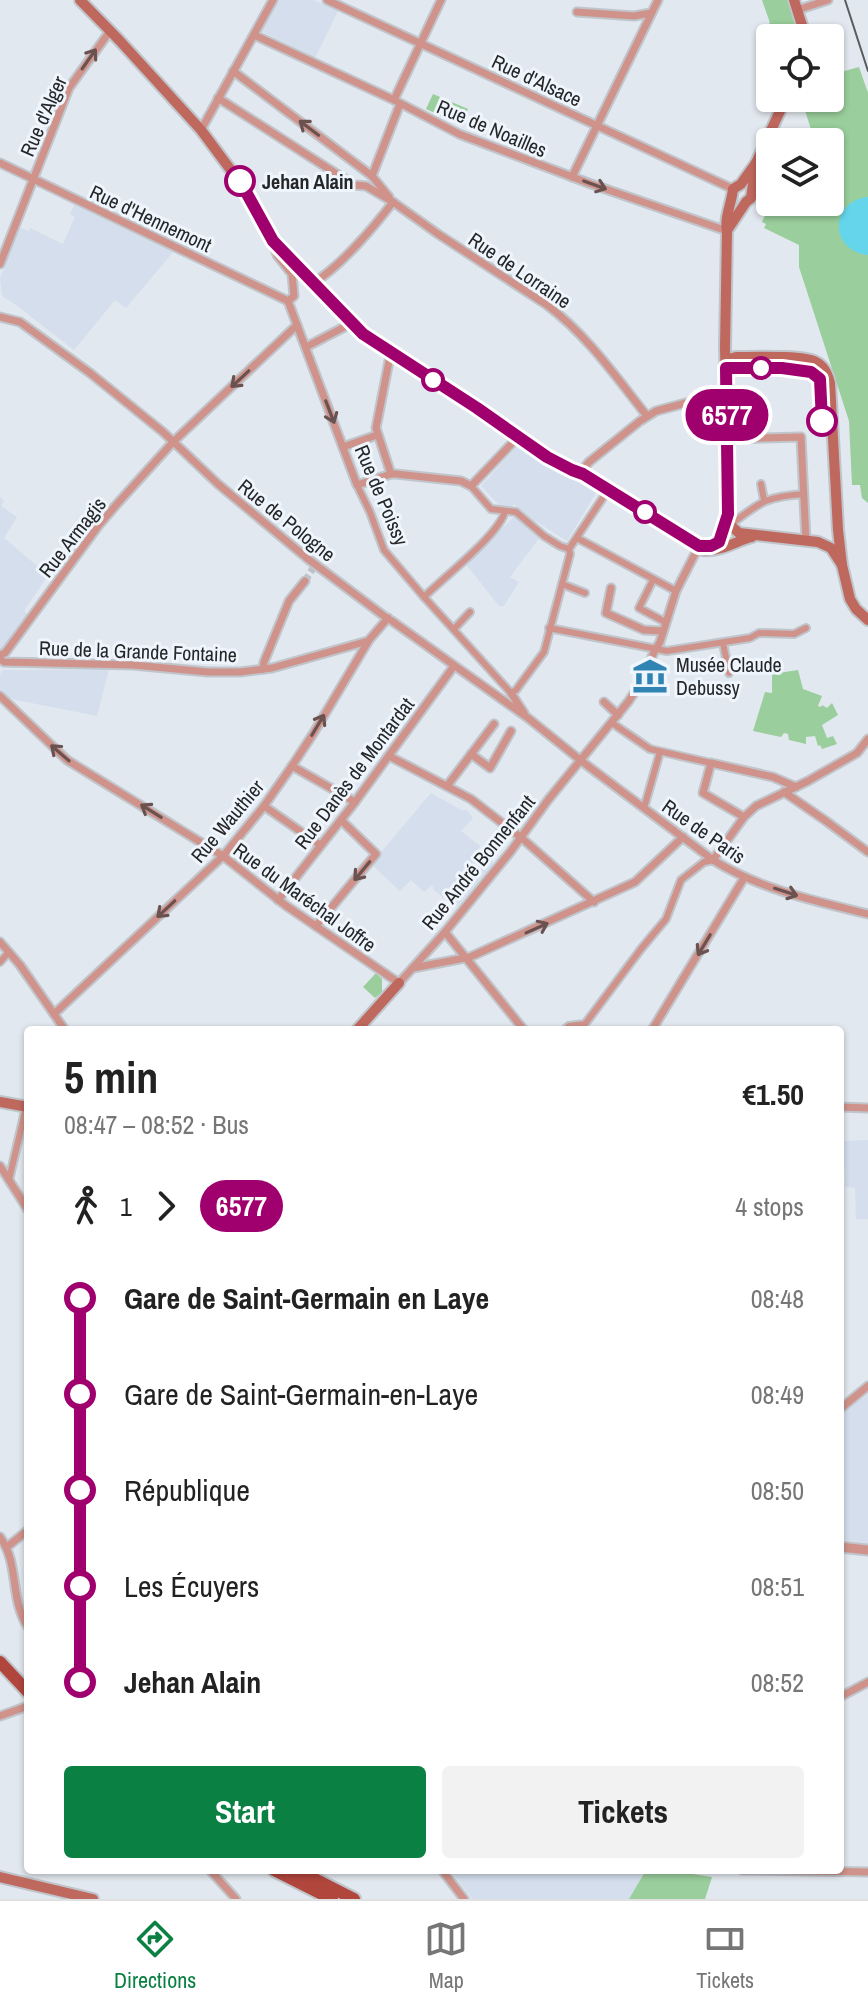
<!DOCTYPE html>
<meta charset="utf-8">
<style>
:root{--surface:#fff;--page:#f2f2f2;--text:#222;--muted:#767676;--line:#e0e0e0;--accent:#0b8043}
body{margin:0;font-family:"Archivo Narrow",sans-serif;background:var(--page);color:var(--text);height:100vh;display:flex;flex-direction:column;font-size:30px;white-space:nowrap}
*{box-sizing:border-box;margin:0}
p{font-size:26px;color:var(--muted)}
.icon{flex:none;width:44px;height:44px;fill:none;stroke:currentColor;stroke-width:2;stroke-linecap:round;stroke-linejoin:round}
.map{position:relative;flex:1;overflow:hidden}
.details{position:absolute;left:24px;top:1026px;width:820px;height:848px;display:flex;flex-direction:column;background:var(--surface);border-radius:8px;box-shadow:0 2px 6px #0004}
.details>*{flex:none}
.badge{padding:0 16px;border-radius:26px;font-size:28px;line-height:52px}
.fabs{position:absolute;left:756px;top:24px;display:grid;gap:16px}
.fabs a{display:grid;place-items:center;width:88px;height:88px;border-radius:8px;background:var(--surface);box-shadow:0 2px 6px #0004;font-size:40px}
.map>.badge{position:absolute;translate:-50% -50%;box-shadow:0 0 0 4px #fff}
.legs{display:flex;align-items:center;gap:12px;height:88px;padding:0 40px;font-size:26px}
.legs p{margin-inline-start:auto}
.summary{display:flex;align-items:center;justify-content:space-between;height:136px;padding:0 40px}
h1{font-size:44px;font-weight:700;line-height:60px}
.action{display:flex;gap:16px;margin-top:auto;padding:16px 40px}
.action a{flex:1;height:92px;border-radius:8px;background:var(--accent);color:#fff;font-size:32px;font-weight:700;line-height:92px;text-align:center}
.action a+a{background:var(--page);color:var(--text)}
ul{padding:0 40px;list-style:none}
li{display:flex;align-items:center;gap:28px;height:96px;font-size:30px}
li i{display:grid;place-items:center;width:12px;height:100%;margin:0 10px;background:currentColor}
li i::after{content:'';width:20px;height:20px;margin:-10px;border:6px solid;border-radius:50%;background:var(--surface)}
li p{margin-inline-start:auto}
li:first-child i{background:linear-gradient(#0000 50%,currentColor 0)}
li:last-child i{background:linear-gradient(currentColor 50%,#0000 0)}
.tabs{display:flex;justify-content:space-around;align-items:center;height:112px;border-top:2px solid var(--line);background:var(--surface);font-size:22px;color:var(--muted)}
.tabs a{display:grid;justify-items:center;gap:4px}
.tabs .on{color:var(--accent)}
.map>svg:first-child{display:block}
.built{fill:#d4deec}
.green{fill:#9ace9c}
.water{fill:#64d5eb}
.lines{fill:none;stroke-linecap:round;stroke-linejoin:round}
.minor-tunnel{stroke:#bcc1c7;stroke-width:7;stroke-dasharray:7 3.5;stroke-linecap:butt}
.pedestrian-casing{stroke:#c0c5cb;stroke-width:10}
.minor-casing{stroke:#c0c5cb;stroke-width:11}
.tertiary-casing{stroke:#c0c5cb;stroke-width:13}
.secondary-casing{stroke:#c0c5cb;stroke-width:14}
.primary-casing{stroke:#c0c5cb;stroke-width:16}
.pedestrian{stroke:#d0938b;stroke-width:6}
.minor{stroke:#d0938b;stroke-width:7}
.tertiary{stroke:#d0938b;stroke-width:9}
.secondary{stroke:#bf685e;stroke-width:10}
.primary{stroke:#b1463d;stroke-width:12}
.tram{stroke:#595c5f;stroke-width:2}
.oneway{stroke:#695250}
.line-1-casing{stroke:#fff;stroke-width:18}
.line-1{stroke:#a0006e;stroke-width:12}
.stop-1-dot{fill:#fff;stroke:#a0006e;stroke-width:4}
.labels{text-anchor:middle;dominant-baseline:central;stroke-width:6;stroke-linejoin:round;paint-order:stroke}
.street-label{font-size:20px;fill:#242628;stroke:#eff5fc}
.stop-label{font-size:20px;font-weight:bold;fill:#242628;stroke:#eff5fc;text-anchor:start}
.poi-label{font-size:20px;fill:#242628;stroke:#eff5fc;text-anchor:start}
</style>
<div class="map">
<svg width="868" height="1899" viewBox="0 0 868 1899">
<rect width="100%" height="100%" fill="#e2e8ef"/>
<g class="built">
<polygon points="278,0 314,0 338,11 315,58 261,31"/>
<polygon points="74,205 173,252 126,308 115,300 74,350 16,305 2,296 0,278 20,228 29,231 30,228 63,244 75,217 70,214"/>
<polygon points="518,445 596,493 567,541 532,519 514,504 510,508 501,507 481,486"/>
<polygon points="0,497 4,501 1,506 17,517 4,538 48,575 24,611 29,616 6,648 0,649"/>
<polygon points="516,515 532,532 540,537 510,577 519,582 504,606 499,606 465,563"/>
<polygon points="109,669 97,716 16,700 5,696 0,692 0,675 2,670"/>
<polygon points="431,793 463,811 466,809 473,818 461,831 480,846 478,850 494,863 456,908 434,890 432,885 424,892 411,880 400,891 371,864"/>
<polygon points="868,1140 868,1219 856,1219 855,1188 845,1187 844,1141"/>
<polygon points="868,1394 868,1543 840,1540 840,1416"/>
<polygon points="450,1870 640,1870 644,1873 629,1899 472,1899"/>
</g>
<g class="green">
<polygon points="762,0 790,0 801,38 770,38 770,48 763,28 770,23"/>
<polygon points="859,67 868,93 868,503 862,498 860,485 852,485 849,421 799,267 799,245 764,228 766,224 762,222 771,202 809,202 814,204 815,202 830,202 830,185 836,180 830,177 830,142 815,142 802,101 797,99 797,98 830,98 830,75"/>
<polygon points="433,94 468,109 461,125 426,109"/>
<polygon points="798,670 803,689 822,696 818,706 821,707 822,705 827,708 832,703 838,715 822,725 827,738 833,736 837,744 822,749 820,745 818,746 815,736 806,737 806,744 789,740 788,734 784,733 781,737 753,731 765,692 772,693 772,674"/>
<polygon points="376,973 382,979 382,992 375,998 363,987"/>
<polygon points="646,1870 667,1870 712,1877 705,1899 629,1899"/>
</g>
<path class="water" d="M 868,197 L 868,255 C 829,251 829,201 868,197 Z"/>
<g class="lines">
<polyline class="minor-tunnel" points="305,581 315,565"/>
<g class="pedestrian-casing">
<g id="pedestrian">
<polyline points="761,484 764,500"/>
<polyline points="357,485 370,512 384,550 424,597 511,693 516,690 544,652 570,554 569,549 608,490"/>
<polyline points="471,486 491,509 516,512 544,536 560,546 569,549"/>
<path d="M 730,525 C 761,502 764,497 804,494"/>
<polyline points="577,538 676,591"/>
<polyline points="653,580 639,608 665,622"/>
<polyline points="562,584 585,593"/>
<path d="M 424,597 C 443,578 500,534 505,511"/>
<polyline points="549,628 667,651 750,638 759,633 794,634 806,628"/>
<polyline points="454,629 470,612"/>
<polyline points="723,643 729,673"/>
<polyline points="612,723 650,749 711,763"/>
<polyline points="644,808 660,752"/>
<polyline points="0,962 9,952"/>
<polyline points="564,1030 569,1026 585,1024 641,949 666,919 681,880 704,862 713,860"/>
<polyline points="9,1180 26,1107"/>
</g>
</g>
<g class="minor-casing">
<g id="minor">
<polyline points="327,0 733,189"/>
<polyline points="797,10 828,0"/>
<polyline points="577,12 634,16 651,13"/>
<polyline points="254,35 394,100 459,134 591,184 727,231"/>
<polyline points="233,71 372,176 389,197"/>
<path d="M 218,98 L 354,185 L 366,186 L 393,202 L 438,234 L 547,305 C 587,335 616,377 647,416"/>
<polyline points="394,100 441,0"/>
<polyline points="201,130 273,0"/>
<polyline points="0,163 288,301"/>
<polyline points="372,176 400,104"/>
<polyline points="572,177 658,0"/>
<polyline points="274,244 277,255 292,274 294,296 288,301"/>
<polyline points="0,264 69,88 110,31"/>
<path d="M 313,283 C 340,267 374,227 393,202"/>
<polyline points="288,301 357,485 391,474 396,474 461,481 471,486 518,437"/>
<polyline points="0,317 20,322 90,373 163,432 218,484 308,559 384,616"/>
<polyline points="306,347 352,323"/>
<polyline points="727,439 801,437 806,541"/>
<polyline points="343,447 377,435"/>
<polyline points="391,474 376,428 389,361 393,355"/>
<polyline points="583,474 585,467 589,462 640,421 656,411 727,392"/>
<polyline points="611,588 606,613 644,630 663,631"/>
<path d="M 392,621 L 528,718 L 584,763 L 713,860 C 759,889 815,901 868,914"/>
<polyline points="0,655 5,653 99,525 117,504 173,442 297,325"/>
<polyline points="0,659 4,662 133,665 208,672 240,672 272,668 368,641"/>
<polyline points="263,669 264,662 289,601 305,581"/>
<polyline points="511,693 524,713"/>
<polyline points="0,696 67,760 223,856 285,905 399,983 445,932 511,851 548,800 628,702 640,684 655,650 660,642 676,591 699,546"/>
<polyline points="604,702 618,715"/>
<polyline points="471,754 490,768 511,731"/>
<polyline points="389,756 471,799 524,840 594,902"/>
<polyline points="292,766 355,802"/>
<polyline points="447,786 494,724"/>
<polyline points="784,792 826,821 868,852"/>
<polyline points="264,806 320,845"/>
<polyline points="744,817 703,793 711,763 773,777 796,787"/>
<polyline points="713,860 744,817 756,806 808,781 857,753 868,739"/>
<polyline points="278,900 355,802 454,666"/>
<polyline points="316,926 376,854 341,820"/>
<polyline points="445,932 524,1030"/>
<polyline points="0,942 20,965 65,1030"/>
<polyline points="413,968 470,957 635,882 683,837"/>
<polyline points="54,1014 224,855 264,806 292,766 313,734 369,640 388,618"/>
<polyline points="652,1030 744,878"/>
<polyline points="840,1107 868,1108"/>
<polyline points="0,1166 28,1210"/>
<polyline points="840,1409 868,1386"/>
<path d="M 0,1537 C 20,1565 9,1598 28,1627"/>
<polyline points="7,1547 28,1530"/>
<polyline points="840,1697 868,1682"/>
<polyline points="0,1716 28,1706"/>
<polyline points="210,1870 236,1899"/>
<polyline points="442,1870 464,1899"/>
<polyline points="742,1870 868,1872"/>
</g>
</g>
<g class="tertiary-casing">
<polyline id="tertiary" points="840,1547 868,1550"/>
</g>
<g class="secondary-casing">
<g id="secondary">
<polyline points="80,0 120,41 201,130 239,181 273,241 363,334 482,411 547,457 572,470 583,474"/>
<polyline points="794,0 806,38"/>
<path d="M 756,163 L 741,184 L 733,189 C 732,202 724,218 727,231 L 725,348 L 729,519 L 730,525 L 739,533 L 818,542 L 831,548 L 842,565"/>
<polyline points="728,229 746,202 751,198 756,163 786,98"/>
<path d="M 726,365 L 729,359 L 736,357 C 752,357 804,355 816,362 C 824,366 828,375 830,383 L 838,530 L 842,565 L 850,599 L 856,609 L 868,620"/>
<path d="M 579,470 L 699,546 L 703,550 C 720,552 736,541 752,537"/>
<polyline points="709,546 719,542 727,518"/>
<polyline points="357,1030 399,983"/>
<polyline points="0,1102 28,1107"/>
<polyline points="0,1877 93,1899"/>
</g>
</g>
<g class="primary-casing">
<g id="primary">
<polyline points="0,1662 28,1692"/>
<polyline points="274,1870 332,1899"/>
<polyline points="297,1870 354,1899"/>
</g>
</g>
<use href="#pedestrian" class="pedestrian"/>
<use href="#minor" class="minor"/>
<use href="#tertiary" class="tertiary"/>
<use href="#secondary" class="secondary"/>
<use href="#primary" class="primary"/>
<polyline class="tram" points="845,0 868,71"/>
</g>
<defs><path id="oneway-shaft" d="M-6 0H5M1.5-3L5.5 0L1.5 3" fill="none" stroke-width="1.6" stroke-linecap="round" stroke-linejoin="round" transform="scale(2)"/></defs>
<g class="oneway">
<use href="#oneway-shaft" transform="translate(89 59) rotate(-55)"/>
<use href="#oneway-shaft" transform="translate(309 128) rotate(-143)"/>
<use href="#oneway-shaft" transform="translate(595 185) rotate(20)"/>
<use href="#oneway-shaft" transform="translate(240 379) rotate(137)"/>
<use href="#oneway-shaft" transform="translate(330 412) rotate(69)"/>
<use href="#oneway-shaft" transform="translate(318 725) rotate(-59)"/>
<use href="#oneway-shaft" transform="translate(60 753) rotate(-139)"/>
<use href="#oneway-shaft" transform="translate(151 811) rotate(-148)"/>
<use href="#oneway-shaft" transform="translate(362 871) rotate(130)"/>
<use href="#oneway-shaft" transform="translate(786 892) rotate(18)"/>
<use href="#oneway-shaft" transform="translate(166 909) rotate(137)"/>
<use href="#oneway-shaft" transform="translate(537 928) rotate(-24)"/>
<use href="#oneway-shaft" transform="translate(704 945) rotate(121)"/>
</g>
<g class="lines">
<g class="line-1-casing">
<polyline id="line-1" points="240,181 273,241 363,334 477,408 547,457 572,470 583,474 699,546 711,546 719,542 728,514 726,368 782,368 811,372 820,379 822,421"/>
</g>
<use href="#line-1" class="line-1"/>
</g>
<defs>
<g id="museum-bare" transform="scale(2.76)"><path d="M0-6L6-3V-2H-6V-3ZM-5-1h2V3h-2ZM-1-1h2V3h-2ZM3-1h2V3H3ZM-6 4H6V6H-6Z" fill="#3084b4" stroke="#eff5fc" stroke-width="2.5" paint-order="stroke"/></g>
</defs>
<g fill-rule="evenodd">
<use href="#museum-bare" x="650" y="676"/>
</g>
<g class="stop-1-dot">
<circle cx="240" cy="181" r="14"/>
<circle cx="761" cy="368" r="10"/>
<circle cx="433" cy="380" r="10"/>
<circle cx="822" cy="421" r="14"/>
<circle cx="645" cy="512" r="10"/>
</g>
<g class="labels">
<g class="street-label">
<text transform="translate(537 80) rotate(25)">Rue d'Alsace</text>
<text transform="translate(43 116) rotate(-66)">Rue d'Alger</text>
<text transform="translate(492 128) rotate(23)">Rue de Noailles</text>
<text transform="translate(151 218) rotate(25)">Rue d'Hennemont</text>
<text transform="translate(520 270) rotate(34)">Rue de Lorraine</text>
<text transform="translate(382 495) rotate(67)">Rue de Poissy</text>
<text transform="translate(287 520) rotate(39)">Rue de Pologne</text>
<text transform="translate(72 537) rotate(-52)">Rue Armagis</text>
<text transform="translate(138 651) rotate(2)">Rue de la Grande Fontaine</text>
<text transform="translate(354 773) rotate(-53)">Rue Danès de Montardat</text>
<text transform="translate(227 821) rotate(-50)">Rue Wauthier</text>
<text transform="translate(704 831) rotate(35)">Rue de Paris</text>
<text transform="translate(478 862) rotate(-51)">Rue André Bonnenfant</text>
<text transform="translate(305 897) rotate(36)">Rue du Maréchal Joffre</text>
</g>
<g class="stop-label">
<text x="262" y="181">Jehan Alain</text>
</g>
<g class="poi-label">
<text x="676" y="664">Musée Claude<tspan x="676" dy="23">Debussy</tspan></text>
</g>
</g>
</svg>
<div class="fabs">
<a><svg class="icon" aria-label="locate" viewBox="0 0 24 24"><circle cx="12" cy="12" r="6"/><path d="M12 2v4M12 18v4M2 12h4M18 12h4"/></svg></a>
<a><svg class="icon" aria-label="layers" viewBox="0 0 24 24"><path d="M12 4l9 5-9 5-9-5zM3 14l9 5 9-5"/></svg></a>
</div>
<b class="badge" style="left:727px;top:415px;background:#a0006e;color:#fff">6577</b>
<section class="details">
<div class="summary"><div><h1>5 min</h1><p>08:47 – 08:52 · Bus</p></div><b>€1.50</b></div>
<div class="legs"><svg class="icon" aria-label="walk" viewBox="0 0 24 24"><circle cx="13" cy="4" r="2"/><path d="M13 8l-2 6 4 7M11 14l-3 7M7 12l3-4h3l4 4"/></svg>1<svg class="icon" aria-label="forward" viewBox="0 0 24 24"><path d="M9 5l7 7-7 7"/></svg><b class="badge" style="background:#a0006e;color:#fff">6577</b><p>4 stops</p></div>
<ul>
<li><i style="color:#a0006e"></i><b>Gare de Saint-Germain en Laye</b><p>08:48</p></li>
<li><i style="color:#a0006e"></i><span>Gare de Saint-Germain-en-Laye</span><p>08:49</p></li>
<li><i style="color:#a0006e"></i><span>République</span><p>08:50</p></li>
<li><i style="color:#a0006e"></i><span>Les Écuyers</span><p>08:51</p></li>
<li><i style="color:#a0006e"></i><b>Jehan Alain</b><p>08:52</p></li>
</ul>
<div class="action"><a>Start</a><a>Tickets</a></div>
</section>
</div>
<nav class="tabs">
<a class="on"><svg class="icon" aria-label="directions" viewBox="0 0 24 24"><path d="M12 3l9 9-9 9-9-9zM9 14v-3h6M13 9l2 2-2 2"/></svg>Directions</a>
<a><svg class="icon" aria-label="map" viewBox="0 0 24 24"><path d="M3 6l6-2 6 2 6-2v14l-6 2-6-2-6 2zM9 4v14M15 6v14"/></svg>Map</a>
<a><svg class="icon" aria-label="tickets" viewBox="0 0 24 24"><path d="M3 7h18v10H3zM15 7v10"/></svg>Tickets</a>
</nav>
